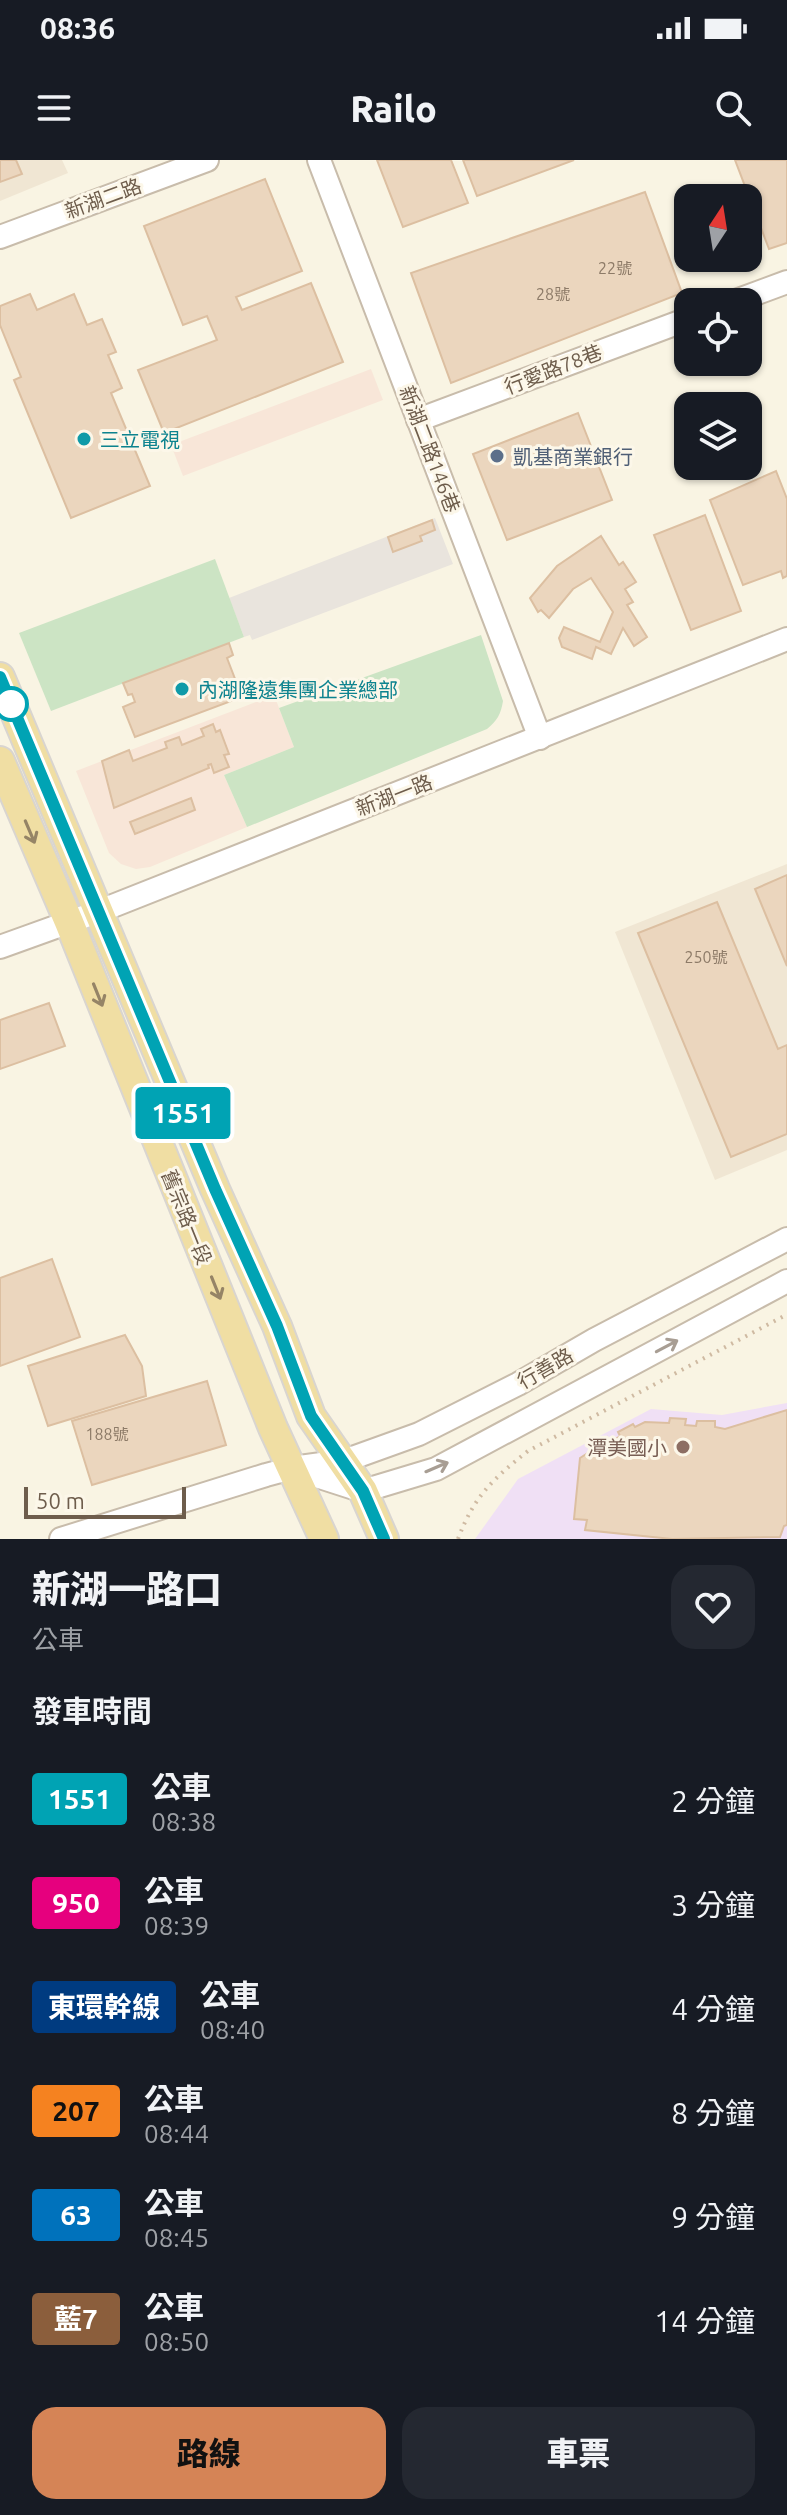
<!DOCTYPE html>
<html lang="zh-TW">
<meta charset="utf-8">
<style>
:root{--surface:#171b24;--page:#242831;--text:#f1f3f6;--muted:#9ea1a6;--accent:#d58456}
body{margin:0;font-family:Ubuntu,"Noto Sans TC",sans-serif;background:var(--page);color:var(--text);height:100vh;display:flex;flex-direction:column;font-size:30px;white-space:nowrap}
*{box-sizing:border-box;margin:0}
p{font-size:26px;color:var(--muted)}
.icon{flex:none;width:44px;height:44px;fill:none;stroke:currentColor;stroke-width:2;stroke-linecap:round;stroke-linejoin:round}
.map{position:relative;height:1379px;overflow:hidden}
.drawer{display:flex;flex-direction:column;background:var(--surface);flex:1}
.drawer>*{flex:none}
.badge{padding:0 16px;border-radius:6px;font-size:28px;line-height:52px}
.needle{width:52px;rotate:12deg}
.fabs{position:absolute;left:674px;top:24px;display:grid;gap:16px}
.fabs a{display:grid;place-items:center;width:88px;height:88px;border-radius:16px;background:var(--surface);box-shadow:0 2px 6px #0004;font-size:40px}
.scale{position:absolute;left:24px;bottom:20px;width:162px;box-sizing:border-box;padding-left:8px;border:4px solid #6e5d4c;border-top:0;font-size:22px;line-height:28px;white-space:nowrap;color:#6e5d4c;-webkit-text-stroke:6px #fcf7e9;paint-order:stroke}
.map>.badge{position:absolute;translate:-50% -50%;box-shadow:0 0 0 4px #fff}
h2{padding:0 32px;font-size:30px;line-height:72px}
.round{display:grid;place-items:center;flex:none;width:84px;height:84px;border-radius:24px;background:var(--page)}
.overview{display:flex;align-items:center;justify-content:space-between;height:136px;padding:0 32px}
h1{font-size:38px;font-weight:800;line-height:60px}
.action{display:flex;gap:16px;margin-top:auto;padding:16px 32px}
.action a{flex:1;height:92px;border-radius:24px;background:var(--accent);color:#111;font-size:32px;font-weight:800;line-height:92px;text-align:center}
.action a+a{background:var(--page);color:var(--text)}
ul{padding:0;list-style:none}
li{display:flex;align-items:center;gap:24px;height:104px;padding:0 32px}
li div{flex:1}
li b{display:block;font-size:30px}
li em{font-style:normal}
li .badge{min-width:88px;font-weight:700;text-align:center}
.status{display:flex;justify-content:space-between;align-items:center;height:56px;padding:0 40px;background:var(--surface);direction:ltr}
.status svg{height:22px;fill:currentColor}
header{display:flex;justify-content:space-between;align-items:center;height:104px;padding:0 32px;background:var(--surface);font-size:36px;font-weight:800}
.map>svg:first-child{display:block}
.residential{fill:#f0e6d3}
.commercial{fill:#f8e6d8}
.industrial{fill:#e9e4dd}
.education{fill:#f0e0f5}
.green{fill:#cce4c4}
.building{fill:#ebd6be;stroke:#dcbfa1;stroke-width:2}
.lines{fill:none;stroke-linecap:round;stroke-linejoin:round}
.minor-casing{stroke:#c8bcab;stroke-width:26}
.major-casing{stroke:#d9d5d0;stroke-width:32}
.path{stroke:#cfbaa2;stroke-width:4;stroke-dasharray:2 6;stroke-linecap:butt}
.minor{stroke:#fff;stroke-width:22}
.major{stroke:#f0dea3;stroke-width:28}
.oneway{stroke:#958466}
.oneway2{stroke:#a89e94}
.line-casing{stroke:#fff;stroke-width:18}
.line{stroke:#00a3b4;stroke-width:12}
.culture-dot{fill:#0f9aa8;stroke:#fcf7e9;stroke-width:3}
.service-dot{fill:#5c6f8a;stroke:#fcf7e9;stroke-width:3}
.stop-dot{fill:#fff;stroke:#00a3b4;stroke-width:4}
.education-dot{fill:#8d6e63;stroke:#fcf7e9;stroke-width:3}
.labels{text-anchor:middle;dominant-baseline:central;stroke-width:6;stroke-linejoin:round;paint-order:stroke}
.number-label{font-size:16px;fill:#8d7b68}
.street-label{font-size:20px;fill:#6e5d4c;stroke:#fcf7e9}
.culture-label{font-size:20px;fill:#0d838f;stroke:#fcf7e9;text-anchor:start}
.service-label{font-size:20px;fill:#4e5e75;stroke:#fcf7e9;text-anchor:start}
.education-label{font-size:20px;fill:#785e54;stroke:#fcf7e9;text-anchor:end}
</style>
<div class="status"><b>08:36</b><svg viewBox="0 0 49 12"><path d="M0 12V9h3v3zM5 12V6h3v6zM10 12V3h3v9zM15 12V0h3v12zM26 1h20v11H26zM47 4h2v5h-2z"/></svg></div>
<header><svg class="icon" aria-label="menu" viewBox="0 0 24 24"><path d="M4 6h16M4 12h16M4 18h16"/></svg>Railo<svg class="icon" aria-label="search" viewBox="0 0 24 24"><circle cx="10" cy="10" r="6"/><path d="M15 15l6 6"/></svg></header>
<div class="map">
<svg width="787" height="1379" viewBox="0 0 787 1379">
<rect width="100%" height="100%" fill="#f9f4e3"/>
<g class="residential">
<polygon points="0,0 62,0 68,13 0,41"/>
<polygon points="787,704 787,990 715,1020 615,772"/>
</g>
<g class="commercial">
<polygon points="371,209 383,240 183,316 171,285"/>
<polygon points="274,535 294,587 224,615 247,667 150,707 136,709 121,704 109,693 76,611"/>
</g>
<polygon class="industrial" points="435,358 453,404 252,480 250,475 244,477 229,438"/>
<polygon class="education" points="787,1243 787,1379 475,1379 518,1319 651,1249 722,1255"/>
<g class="green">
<polygon points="215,399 244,477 51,551 19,473"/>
<path d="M 481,475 L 503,541 C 501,554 497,561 487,569 L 247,667 L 224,615 L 294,587 L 279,548 Z"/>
</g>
<g class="building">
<polygon points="0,0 16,0 22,14 0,22"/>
<polygon points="377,0 451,0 468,43 403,67"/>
<polygon points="463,0 574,0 477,36"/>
<polygon points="735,0 787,0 787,83 769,89"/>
<polygon points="265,19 302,111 236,137 242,150 311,123 343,202 164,273 138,210 217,180 207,156 183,165 144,66"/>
<polygon points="645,32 682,133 451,223 411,113"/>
<polygon points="30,134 37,150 74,134 87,165 102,159 116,192 108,195 122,228 111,233 150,326 71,358 14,220 21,217 0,165 0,146"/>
<polygon points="578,253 612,340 507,380 473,294"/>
<polygon points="776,311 787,339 787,416 783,418 781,411 743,425 710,340"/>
<polygon points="705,355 741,451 691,470 654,375"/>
<polygon points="432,360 435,370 420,376 422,381 393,392 388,377"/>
<polygon points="601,376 619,405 623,402 636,422 625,429 633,442 627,445 647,477 634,486 623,468 611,494 596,487 592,499 562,487 559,478 564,467 600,482 613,452 591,418 573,429 549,458 541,450 538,452 530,438 557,406"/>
<polygon points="229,483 233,495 227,498 242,537 135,577 123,547 135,542 132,534 128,535 123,523"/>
<polygon points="213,564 216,572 220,570 229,594 224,595 229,607 214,613 211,604 208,605 209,608 114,648 102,601 129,590 133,601 167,588 165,582 179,577 182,585 204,576 201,569"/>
<polygon points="191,638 195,650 135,674 130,662"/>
<polygon points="787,715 787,806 755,729"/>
<polygon points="717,742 778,889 787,885 787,974 731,997 638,773"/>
<polygon points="49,843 65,886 0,909 0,860"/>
<polygon points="52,1099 80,1177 0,1206 0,1118"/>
<polygon points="125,1175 142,1206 146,1236 48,1266 28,1206"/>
<polygon points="207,1221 226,1285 92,1325 72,1261"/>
<polygon points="787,1250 787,1365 784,1366 780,1377 672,1379 585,1370 587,1360 574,1359 580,1298 594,1289 593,1285 607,1277 611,1282 620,1276 618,1272 633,1264 635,1267 645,1262 669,1263 670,1258 686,1259 685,1265 696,1266 697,1261 715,1261 715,1267 725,1269"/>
</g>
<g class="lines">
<g class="minor-casing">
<g id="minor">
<polyline points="319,0 540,578"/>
<polyline points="0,77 207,0"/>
<polyline points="733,142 787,122"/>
<polyline points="418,260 688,159"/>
<polyline points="0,787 100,751 787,479"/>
<polyline points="298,1310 363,1331 436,1309 787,1121"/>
<polyline points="61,1379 266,1315 292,1308 344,1301 419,1274 518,1224 594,1180 787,1079"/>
</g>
</g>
<g class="major-casing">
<g id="major">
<polyline points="0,517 215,1029 277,1166 311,1256 363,1331 384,1379"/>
<polyline points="0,601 69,762 273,1268 324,1379"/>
</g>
</g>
<path class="path" d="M 458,1379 C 474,1336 493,1319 528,1291 L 786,1155"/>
<use href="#minor" class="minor"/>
<use href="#major" class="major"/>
</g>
<defs><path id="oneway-shaft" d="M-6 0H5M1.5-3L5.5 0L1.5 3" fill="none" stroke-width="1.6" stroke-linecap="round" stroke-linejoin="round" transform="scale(2)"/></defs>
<g class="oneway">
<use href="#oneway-shaft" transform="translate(30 672) rotate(67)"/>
<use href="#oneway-shaft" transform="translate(98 835) rotate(68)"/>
<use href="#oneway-shaft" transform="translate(216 1128) rotate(68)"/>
</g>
<g class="oneway2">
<use href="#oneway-shaft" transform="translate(667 1186) rotate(-28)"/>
<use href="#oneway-shaft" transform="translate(437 1307) rotate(-23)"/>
</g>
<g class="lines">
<g class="line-casing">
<polyline id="line" points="0,517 215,1029 277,1166 311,1256 363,1331 384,1379"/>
</g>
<use href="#line" class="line"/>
</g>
<g class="culture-dot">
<circle cx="84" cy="279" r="8"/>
<circle cx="182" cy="529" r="8"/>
</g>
<circle class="service-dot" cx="497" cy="296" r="8"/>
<circle class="stop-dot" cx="11" cy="544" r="16"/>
<circle class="education-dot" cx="683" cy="1287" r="8"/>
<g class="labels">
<g class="number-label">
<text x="615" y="108">22號</text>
<text x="553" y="134">28號</text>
<text x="706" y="797">250號</text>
<text x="107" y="1274">188號</text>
</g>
<g class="street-label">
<text transform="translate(103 38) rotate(-20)">新湖二路</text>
<text transform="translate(553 209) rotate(-21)">行愛路78巷</text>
<text transform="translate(430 289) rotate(69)">新湖二路146巷</text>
<text transform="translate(394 635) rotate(-21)">新湖一路</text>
<text transform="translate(187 1057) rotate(68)">舊宗路一段</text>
<text transform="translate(545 1208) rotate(-30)">行善路</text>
</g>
<g class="culture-label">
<text x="100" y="279">三立電視</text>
<text x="198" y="529">內湖隆遠集團企業總部</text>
</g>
<g class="service-label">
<text x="513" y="296">凱基商業銀行</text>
</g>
<g class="education-label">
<text x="667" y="1287">潭美國小</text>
</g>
</g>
</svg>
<div class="fabs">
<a><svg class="needle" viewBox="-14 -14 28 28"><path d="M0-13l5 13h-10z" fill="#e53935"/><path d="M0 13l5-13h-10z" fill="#9ea1a6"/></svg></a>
<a><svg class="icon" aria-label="locate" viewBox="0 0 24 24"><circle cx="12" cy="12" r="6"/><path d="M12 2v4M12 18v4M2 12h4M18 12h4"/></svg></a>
<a><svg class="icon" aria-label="layers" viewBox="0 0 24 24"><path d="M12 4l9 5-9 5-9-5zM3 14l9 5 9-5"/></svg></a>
</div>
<div class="scale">50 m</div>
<b class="badge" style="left:183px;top:953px;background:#00a3b4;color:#fff">1551</b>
</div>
<section class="drawer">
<div class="overview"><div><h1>新湖一路口</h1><p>公車</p></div><a class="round"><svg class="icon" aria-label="heart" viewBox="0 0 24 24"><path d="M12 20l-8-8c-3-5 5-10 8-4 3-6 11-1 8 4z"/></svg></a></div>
<h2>發車時間</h2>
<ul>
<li><span class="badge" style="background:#00a3b4;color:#fff">1551</span><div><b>公車</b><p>08:38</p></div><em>2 分鐘</em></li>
<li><span class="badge" style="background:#e6007e;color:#fff">950</span><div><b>公車</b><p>08:39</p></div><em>3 分鐘</em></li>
<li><span class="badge" style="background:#003b80;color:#fff">東環幹線</span><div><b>公車</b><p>08:40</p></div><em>4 分鐘</em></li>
<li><span class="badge" style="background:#f58220;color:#111">207</span><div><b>公車</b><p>08:44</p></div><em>8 分鐘</em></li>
<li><span class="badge" style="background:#0072bc;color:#fff">63</span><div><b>公車</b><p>08:45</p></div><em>9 分鐘</em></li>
<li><span class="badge" style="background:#8b5e3c;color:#fff">藍7</span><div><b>公車</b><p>08:50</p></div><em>14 分鐘</em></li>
</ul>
<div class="action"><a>路線</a><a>車票</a></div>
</section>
